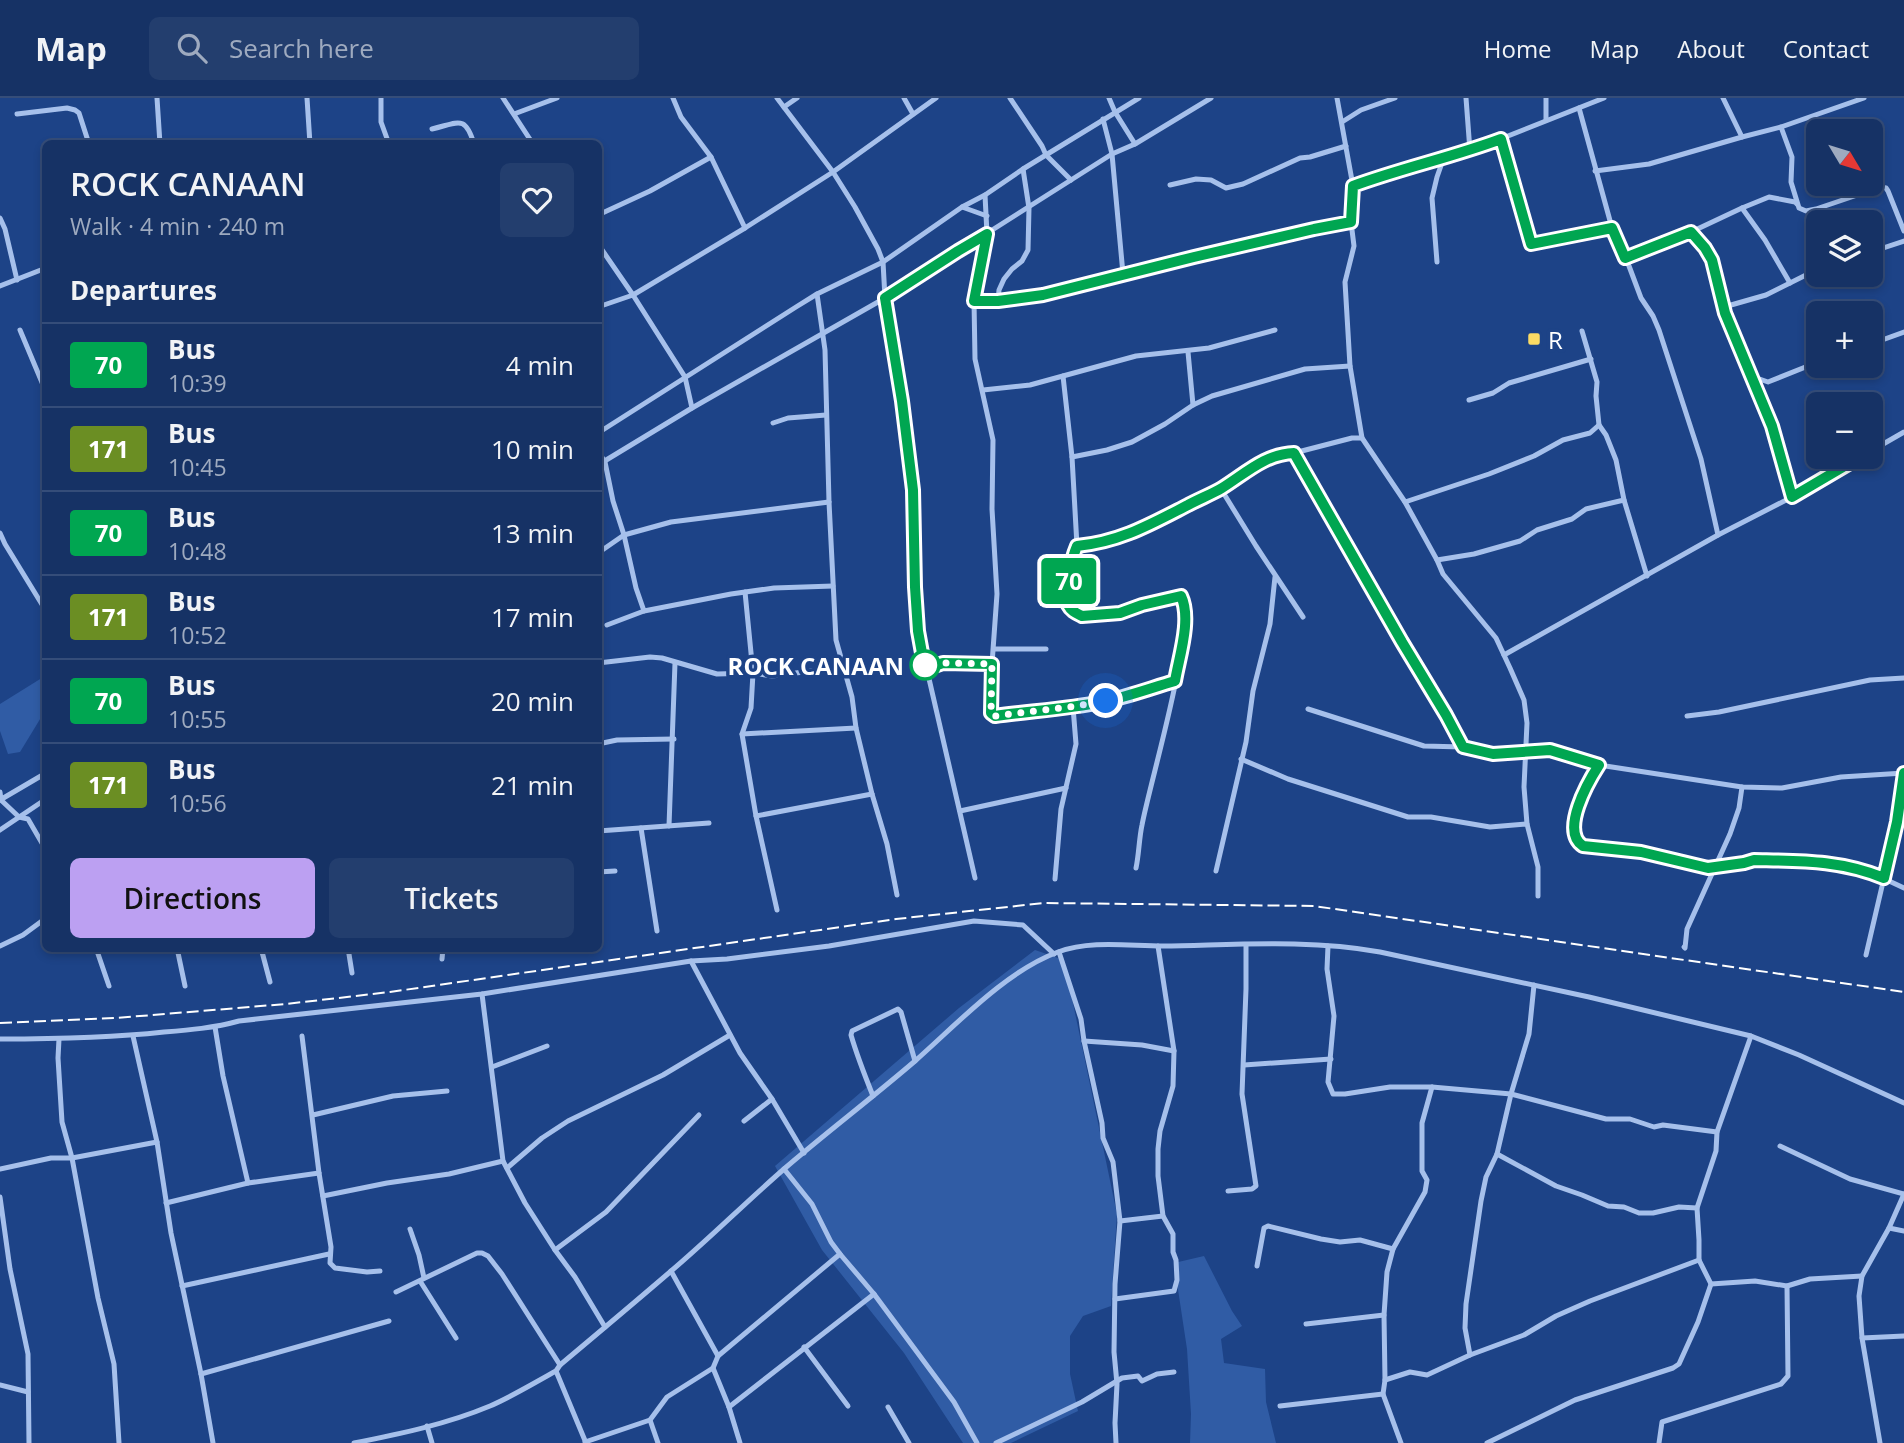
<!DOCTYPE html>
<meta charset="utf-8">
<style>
:root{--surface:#163265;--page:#233e6e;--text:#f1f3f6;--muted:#9eaabf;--line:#354d79;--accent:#bca0f2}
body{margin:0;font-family:"Open Sans",sans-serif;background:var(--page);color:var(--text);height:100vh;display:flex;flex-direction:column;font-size:26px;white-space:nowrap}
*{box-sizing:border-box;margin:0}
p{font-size:23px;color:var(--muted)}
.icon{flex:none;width:38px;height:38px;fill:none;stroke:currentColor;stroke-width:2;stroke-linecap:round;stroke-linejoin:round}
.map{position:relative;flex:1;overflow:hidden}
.details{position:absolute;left:42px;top:42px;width:560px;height:812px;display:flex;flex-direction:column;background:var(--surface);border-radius:10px;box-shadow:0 4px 10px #0003,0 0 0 2px var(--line)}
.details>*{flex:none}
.badge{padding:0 14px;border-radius:5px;font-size:24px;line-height:46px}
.needle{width:46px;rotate:128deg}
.buttons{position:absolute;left:1806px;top:21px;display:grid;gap:14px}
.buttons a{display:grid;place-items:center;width:77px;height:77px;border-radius:10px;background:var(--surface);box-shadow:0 4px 10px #0003,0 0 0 2px var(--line);font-size:35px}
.you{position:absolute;width:35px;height:35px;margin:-18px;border:5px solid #fff;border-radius:50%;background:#1a73e8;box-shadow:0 0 0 10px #1a73e833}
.map>.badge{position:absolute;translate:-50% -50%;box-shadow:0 0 0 4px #fff}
h2{padding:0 28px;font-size:26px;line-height:63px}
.round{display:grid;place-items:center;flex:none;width:74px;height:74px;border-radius:10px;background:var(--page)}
.summary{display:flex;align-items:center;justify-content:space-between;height:119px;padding:0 28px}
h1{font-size:33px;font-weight:600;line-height:52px}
.primary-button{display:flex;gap:14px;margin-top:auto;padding:14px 28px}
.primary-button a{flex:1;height:80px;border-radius:10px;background:var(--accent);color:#111;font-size:28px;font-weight:600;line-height:80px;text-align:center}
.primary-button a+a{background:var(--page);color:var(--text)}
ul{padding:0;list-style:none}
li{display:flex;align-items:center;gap:21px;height:84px;padding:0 28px;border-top:2px solid var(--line)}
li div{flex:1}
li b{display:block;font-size:26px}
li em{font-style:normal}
li .badge{min-width:77px;font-weight:700;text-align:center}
header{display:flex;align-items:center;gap:42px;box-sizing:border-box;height:98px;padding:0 35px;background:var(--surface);border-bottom:2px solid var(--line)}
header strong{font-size:33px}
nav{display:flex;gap:38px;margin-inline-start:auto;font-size:24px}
.search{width:490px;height:63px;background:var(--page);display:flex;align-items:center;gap:18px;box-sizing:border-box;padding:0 24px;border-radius:10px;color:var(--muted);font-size:26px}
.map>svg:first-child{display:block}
.green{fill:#305ca5}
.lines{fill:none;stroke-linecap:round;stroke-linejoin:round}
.minor{stroke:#a6c0eb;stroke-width:5}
.rail{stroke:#fff;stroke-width:2;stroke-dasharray:12 5;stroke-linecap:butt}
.line-casing{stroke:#fff;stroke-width:16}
.line{stroke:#00a651;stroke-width:10}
.walk{stroke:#fff;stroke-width:7;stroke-dasharray:0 12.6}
.poi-dot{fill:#fbdb64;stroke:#1d4387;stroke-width:2.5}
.stop-dot{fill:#fff;stroke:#00a651;stroke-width:3.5}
.labels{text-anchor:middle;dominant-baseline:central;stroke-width:7;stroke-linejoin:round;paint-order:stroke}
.poi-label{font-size:24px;fill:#fff;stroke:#1d4387;text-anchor:start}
.stop-label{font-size:24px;font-weight:bold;fill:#fff;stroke:#1d4387;text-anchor:end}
</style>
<header>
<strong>Map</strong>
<div class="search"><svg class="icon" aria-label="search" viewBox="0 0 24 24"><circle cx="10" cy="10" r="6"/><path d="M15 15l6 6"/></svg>Search here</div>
<nav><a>Home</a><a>Map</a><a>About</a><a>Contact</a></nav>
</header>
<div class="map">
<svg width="1904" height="1345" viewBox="0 0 1904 1345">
<rect width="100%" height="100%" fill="#1d4387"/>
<g class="green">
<polygon points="45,578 45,613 20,654 8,656 0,633 0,606"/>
<polygon points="1035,852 1064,862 1117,1116 1111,1208 1083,1218 1070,1238 1070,1276 1078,1313 1011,1345 963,1345 904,1255 822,1152 775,1068 959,910"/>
<polygon points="1204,1158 1232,1213 1242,1228 1221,1241 1224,1265 1265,1271 1266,1304 1276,1345 1190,1345 1191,1316 1187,1251 1174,1165"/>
</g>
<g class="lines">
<g class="minor">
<polyline points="157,0 160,46"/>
<polyline points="307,0 310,46"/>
<polyline points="381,0 381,24 389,46"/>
<polyline points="503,0 533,46"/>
<polyline points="673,0 681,19 711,59 745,130"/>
<polyline points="777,0 833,74 855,109 878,151 883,164 885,200 902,303 913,392 913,467 918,533 975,780"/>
<polyline points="904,0 913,16"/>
<polyline points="1010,0 1042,48 1046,57 1071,82"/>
<polyline points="1109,0 1115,14 1135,46"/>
<polyline points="1337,0 1353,88"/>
<polyline points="1466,0 1470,53"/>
<polyline points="1723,0 1742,39"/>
<polyline points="784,9 797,0"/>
<polyline points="1579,10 1612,130 1629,168 1641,200 1653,218 1659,232 1701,361 1718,437"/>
<polyline points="17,16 67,10 75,12 79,15 89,46"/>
<polyline points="514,16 557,0"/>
<polyline points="1103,21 1112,56 1123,176"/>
<polyline points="1546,22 1546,0"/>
<polyline points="1342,24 1361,12 1395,0"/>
<polyline points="1781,29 1792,59 1791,84 1799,110 1806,113 1816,111 1881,89 1886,90 1888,93 1904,133"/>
<path d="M 432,31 C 458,25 465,16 474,46"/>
<polyline points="1501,41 1531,146 1612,130"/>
<polyline points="1444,59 1382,77 1353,88 1351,124 1354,148 1345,184 1350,268 1362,340 1405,404 1437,462 1443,476 1496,540 1510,570 1524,602 1527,625 1524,689 1527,726"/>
<polyline points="1595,73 1649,66 1742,39 1781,29 1864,0"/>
<polyline points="1170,87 1196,81 1211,82 1226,90 1243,86 1300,60 1310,59 1346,48"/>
<path d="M 985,97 L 987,136 L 974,203 L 975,261 L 993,342 L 992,411 L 997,496 L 992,566 L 991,615 L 995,618 C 1031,613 1067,611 1102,604 C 1127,599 1151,590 1175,583"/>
<polyline points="962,109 987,118"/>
<polyline points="1742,110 1765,142 1790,185"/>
<polyline points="598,117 650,93 711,59"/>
<polyline points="0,120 5,131 17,182"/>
<polyline points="1691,134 1705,150 1712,162 1725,214 1772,328 1792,399"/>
<polyline points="598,146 633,197 685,279 692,310"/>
<polyline points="1871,154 1904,143"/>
<polyline points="1625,160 1691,134 1742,110 1769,99 1795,104 1797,106"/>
<polyline points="1437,164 1432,100 1437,79 1444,59 1470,53 1604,0"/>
<polyline points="0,188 46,170"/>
<polyline points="817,196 825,252 829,404 836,542 852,599 856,630 872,696 887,746 897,797"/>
<polyline points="974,203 998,203 1043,197 1194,159 1314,131 1351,124"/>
<polyline points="998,203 999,192 1004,181 1012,171 1022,163 1028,152 1029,110 1023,71"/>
<polyline points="598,209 633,197 745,130 833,74 936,0"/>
<polyline points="1724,209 1766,197 1808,176 1818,173"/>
<polyline points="20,232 46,294"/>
<polyline points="1582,233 1597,284 1596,298 1599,327 1606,337 1616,362 1624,402 1647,478"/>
<polyline points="1871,246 1904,234"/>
<polyline points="1188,254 1193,307"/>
<path d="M 1063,278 L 1072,359 L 1077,448 L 1070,471 L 1067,501 L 1070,511 C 1096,530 1151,502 1181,498 C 1197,531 1150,683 1142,727 C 1139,741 1139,756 1136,770"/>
<polyline points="1751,278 1768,284 1818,264"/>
<polyline points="983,292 1030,287 1136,258 1209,250 1275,232"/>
<polyline points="1469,302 1493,295 1509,285 1591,261"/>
<polyline points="773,325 788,320 826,317"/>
<polyline points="598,335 796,209 817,196 883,164 962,109 985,97 1023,71 1139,0"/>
<polyline points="598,353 605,364 613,403 624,437 636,490 644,513 731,496 774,490 833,488"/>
<polyline points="1871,353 1904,334"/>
<polyline points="1294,355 1402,544 1446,617 1463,649"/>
<polyline points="1072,359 1107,352 1132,344 1165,326 1193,307 1212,298 1305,271 1350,268"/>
<polyline points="598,367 692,310 885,200 1112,56 1135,46 1211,0"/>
<polyline points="1221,391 1256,448 1303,519"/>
<polyline points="1405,404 1489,376 1534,358 1563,342 1590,335 1599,327"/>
<polyline points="0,435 5,446 46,513"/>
<polyline points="1077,448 1099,446 1140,432 1221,391 1255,367 1281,356 1294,355 1352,340 1362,340"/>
<polyline points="598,455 624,437 671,424 829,404"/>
<polyline points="1437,462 1474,456 1520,443 1537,432 1572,421 1586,411 1624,402"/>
<polyline points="745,494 753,575 751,610 742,636 756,718 777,812"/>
<polyline points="607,527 644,513"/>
<polyline points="994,551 1046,551"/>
<polyline points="1504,557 1718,437 1792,399 1860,359"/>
<polyline points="598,565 650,559 662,560 717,576 753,575 772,578 843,569"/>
<polyline points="926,571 943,565 992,566"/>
<polyline points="1308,611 1424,648 1463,649 1493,656 1550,652 1599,667 1742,689 1782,690 1841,679 1904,675"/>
<polyline points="1687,618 1719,614 1870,582 1904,580"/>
<polyline points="742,636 856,630"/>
<polyline points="598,646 617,642 674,641"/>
<polyline points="1241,661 1288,681 1408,719 1431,719 1490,729 1527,726 1538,769 1538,798"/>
<path d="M 1599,667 C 1588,684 1560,732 1583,748 L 1641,754 L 1708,770 L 1744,765 L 1754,762 L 1830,765 L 1844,767 L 1872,775 L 1904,790"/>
<polyline points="0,694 1,702 19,719 28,721 46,752"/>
<polyline points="0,702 46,675"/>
<polyline points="960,713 1066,690"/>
<polyline points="756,718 872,696"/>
<polyline points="669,728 675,565"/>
<polyline points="641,730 657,833"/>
<polyline points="0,732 46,701"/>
<polyline points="598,733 709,725"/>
<polyline points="1216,773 1246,644 1253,593 1270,526 1275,479"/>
<polyline points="598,774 615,773"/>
<polyline points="1055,781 1061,711 1076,646 1073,609"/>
<polyline points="0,848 23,837 46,820"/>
<polyline points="1328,848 1327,871 1334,918 1328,984 1333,996 1345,996 1390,989 1432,989 1511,996 1606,1021 1630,1021 1654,1029 1663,1027 1717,1034"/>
<polyline points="1684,849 1685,850 1687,831 1730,736 1739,710 1742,689"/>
<polyline points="96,850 109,888"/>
<polyline points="177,850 185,888"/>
<polyline points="261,850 270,884"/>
<polyline points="348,850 352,875"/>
<polyline points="1059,854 1081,921 1084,943 1102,1025 1103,1040 1113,1064 1120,1123 1115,1186 1114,1254 1117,1286 1115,1325 1116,1345"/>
<polyline points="1866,857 1897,724 1904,675"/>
<polyline points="442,861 443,850"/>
<polyline points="691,863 740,955 772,1001 804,1055"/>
<polyline points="482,896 503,1063 525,1105 555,1152 575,1179 605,1229"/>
<polyline points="215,929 223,978 248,1085"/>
<polyline points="133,938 157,1044 171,1135 201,1276 213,1345"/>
<polyline points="302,938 319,1075 331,1149 330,1165 335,1170 367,1174 380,1173"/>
<path d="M 0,941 C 55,941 109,940 164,934 C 189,932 214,930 239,923 L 482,896 L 691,863 L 727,861 L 829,848 L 974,823 L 1023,827 L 1054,856"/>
<polyline points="59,941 58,960 62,1024 72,1060 98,1200 114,1266 119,1345"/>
<polyline points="1084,943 1142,947 1174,953"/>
<polyline points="1244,967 1331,961"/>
<polyline points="492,969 547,948"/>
<path d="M 873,998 C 865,978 857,958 851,937 L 852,933 L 898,911 L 901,914 L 915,963"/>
<polyline points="313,1017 393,998 447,993"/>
<polyline points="744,1023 772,1001"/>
<polyline points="1780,1048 1850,1081 1904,1096"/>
<polyline points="1497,1056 1556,1088 1582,1097 1608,1108 1624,1109 1639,1115 1653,1115 1679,1109 1697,1110"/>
<polyline points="507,1070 542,1040 568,1023 663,977 730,937"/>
<polyline points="0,1071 51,1060 72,1060 157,1044"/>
<polyline points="784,1071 812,1106 831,1144 840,1156 874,1196 954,1304 977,1345"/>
<polyline points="1228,1093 1252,1091 1256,1088 1242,996 1246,891 1246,847"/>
<polyline points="323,1098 387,1085 449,1076 503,1063"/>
<polyline points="0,1099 10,1171 28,1256 29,1345"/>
<polyline points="166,1105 248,1085 319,1075"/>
<polyline points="1120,1123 1163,1118"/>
<polyline points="1889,1130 1904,1133"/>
<polyline points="410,1131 419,1157 424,1180"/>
<polyline points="555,1152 606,1114 699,1017"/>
<polyline points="1257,1168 1264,1130 1268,1128 1321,1141 1340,1144 1360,1142 1393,1151"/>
<polyline points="671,1173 718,1258"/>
<polyline points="420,1183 456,1240"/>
<polyline points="1711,1186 1755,1183 1787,1188 1810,1181 1862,1178"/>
<polyline points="182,1188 329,1156"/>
<polyline points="396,1194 477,1155 482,1155 488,1158 502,1176 560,1267"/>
<polyline points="1115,1201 1174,1193 1177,1182 1176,1162 1173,1154 1173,1136 1163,1118 1158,1078 1158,1051 1160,1033 1173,988 1174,953 1158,848"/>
<polyline points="1306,1226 1384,1217"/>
<polyline points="1862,1240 1904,1238"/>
<polyline points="804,1249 848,1308"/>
<polyline points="1470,1257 1465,1230 1466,1206 1481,1103 1486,1079 1497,1056 1511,996 1529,936 1534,887"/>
<polyline points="713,1270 729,1309 740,1345"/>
<polyline points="556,1273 586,1345"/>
<polyline points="201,1276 389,1223"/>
<polyline points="1385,1282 1410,1274 1427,1277 1470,1257 1524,1237 1556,1218 1590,1203 1699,1162"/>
<polyline points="0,1287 28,1294"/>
<polyline points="1280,1308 1383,1296"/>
<polyline points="729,1309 874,1196"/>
<polyline points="888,1309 909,1345"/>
<polyline points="650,1322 658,1345"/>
<polyline points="427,1328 432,1345"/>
<polyline points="585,1344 650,1322 667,1299 713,1270 718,1258 840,1156"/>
<path d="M 354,1345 C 400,1336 447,1326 490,1308 C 513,1298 534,1285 556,1273 L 560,1267 C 597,1236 634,1205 670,1174 C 709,1141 745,1105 784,1071 C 827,1034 872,1000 915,963 C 956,927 1006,873 1058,854 C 1091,842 1128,848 1163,848 C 1235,847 1309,841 1380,854 L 1589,899 L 1751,938 L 1799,957 L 1904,1005"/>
<polyline points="996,1345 1082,1304 1122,1280 1138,1278 1142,1283 1157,1276 1174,1274"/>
<polyline points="1401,1345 1383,1296 1385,1282 1384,1217 1387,1174 1393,1151 1425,1094 1427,1082 1422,1073 1422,1025 1432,989"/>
<polyline points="1487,1345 1575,1302 1673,1270 1679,1266 1698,1224 1711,1186 1699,1162 1699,1142 1697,1110 1716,1053 1717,1034 1751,938"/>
<polyline points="1659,1345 1662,1324 1781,1286 1788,1278 1787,1188"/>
<polyline points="1880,1345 1862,1240 1859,1198 1862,1178 1889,1130 1904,1096"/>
</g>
<polyline class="rail" points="0,925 116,920 286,906 390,894 896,821 1044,805 1314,808 1904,894"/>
</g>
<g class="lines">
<g class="line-casing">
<path id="line" d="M 1860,359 L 1792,399 L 1772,328 L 1725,215 L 1712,162 L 1705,150 L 1691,134 L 1625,160 L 1612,130 L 1531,146 L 1501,41 C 1453,59 1402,70 1353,88 L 1351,124 L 1314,131 L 1194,159 L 1043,197 L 998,203 L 974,203 L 987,136 L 958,153 L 885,200 L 902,303 L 913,392 L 915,489 L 918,533 L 924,566 L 926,571 L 943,565 L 992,566 L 991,615 L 995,618 C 1031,613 1067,611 1102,604 C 1127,599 1151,590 1175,583 C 1179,559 1192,521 1181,498 L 1142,507 L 1120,515 L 1082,518 C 1076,515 1071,513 1068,507 C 1063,494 1072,460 1077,448 C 1120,444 1151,426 1188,407 C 1199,401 1212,396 1222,390 C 1246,375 1265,356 1294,355 L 1402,544 L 1446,617 L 1463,649 L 1493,656 L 1550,652 L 1599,667 C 1588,684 1560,733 1583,748 L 1641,754 L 1708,770 L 1744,765 L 1754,762 C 1801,763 1840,762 1884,780 L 1897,724 L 1904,675"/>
</g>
<use href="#line" class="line"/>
<path class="walk" d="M 925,567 L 926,571 L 943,565 L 992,566 L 991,615 L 995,618 C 1032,613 1069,610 1106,603"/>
</g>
<rect class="poi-dot" x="1527" y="234" width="14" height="14" rx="3.5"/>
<circle class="stop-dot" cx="925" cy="567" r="14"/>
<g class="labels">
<g class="poi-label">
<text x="1548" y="241">R</text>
</g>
<g class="stop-label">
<text x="904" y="567">ROCK CANAAN</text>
</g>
</g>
</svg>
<div class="buttons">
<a><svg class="needle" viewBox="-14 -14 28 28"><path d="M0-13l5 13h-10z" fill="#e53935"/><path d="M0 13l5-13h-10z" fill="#9eaabf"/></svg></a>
<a><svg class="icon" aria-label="layers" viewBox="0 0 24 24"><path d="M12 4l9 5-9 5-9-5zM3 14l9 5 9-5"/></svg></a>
<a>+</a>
<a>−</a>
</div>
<div class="you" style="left:1106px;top:603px"></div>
<b class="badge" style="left:1069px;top:483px;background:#00a651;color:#fff">70</b>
<section class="details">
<div class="summary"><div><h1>ROCK CANAAN</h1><p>Walk · 4 min · 240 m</p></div><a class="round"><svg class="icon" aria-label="heart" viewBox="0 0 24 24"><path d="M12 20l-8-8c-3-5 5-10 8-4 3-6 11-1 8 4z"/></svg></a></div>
<h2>Departures</h2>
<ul>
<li><span class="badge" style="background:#00a651;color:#fff">70</span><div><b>Bus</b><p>10:39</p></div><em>4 min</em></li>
<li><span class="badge" style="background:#6b8e23;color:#fff">171</span><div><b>Bus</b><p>10:45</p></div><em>10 min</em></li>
<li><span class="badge" style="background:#00a651;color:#fff">70</span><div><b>Bus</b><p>10:48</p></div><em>13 min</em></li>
<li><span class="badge" style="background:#6b8e23;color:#fff">171</span><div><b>Bus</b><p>10:52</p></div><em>17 min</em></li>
<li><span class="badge" style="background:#00a651;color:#fff">70</span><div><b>Bus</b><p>10:55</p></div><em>20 min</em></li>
<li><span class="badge" style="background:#6b8e23;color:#fff">171</span><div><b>Bus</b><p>10:56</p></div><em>21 min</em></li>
</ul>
<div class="primary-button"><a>Directions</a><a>Tickets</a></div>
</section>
</div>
